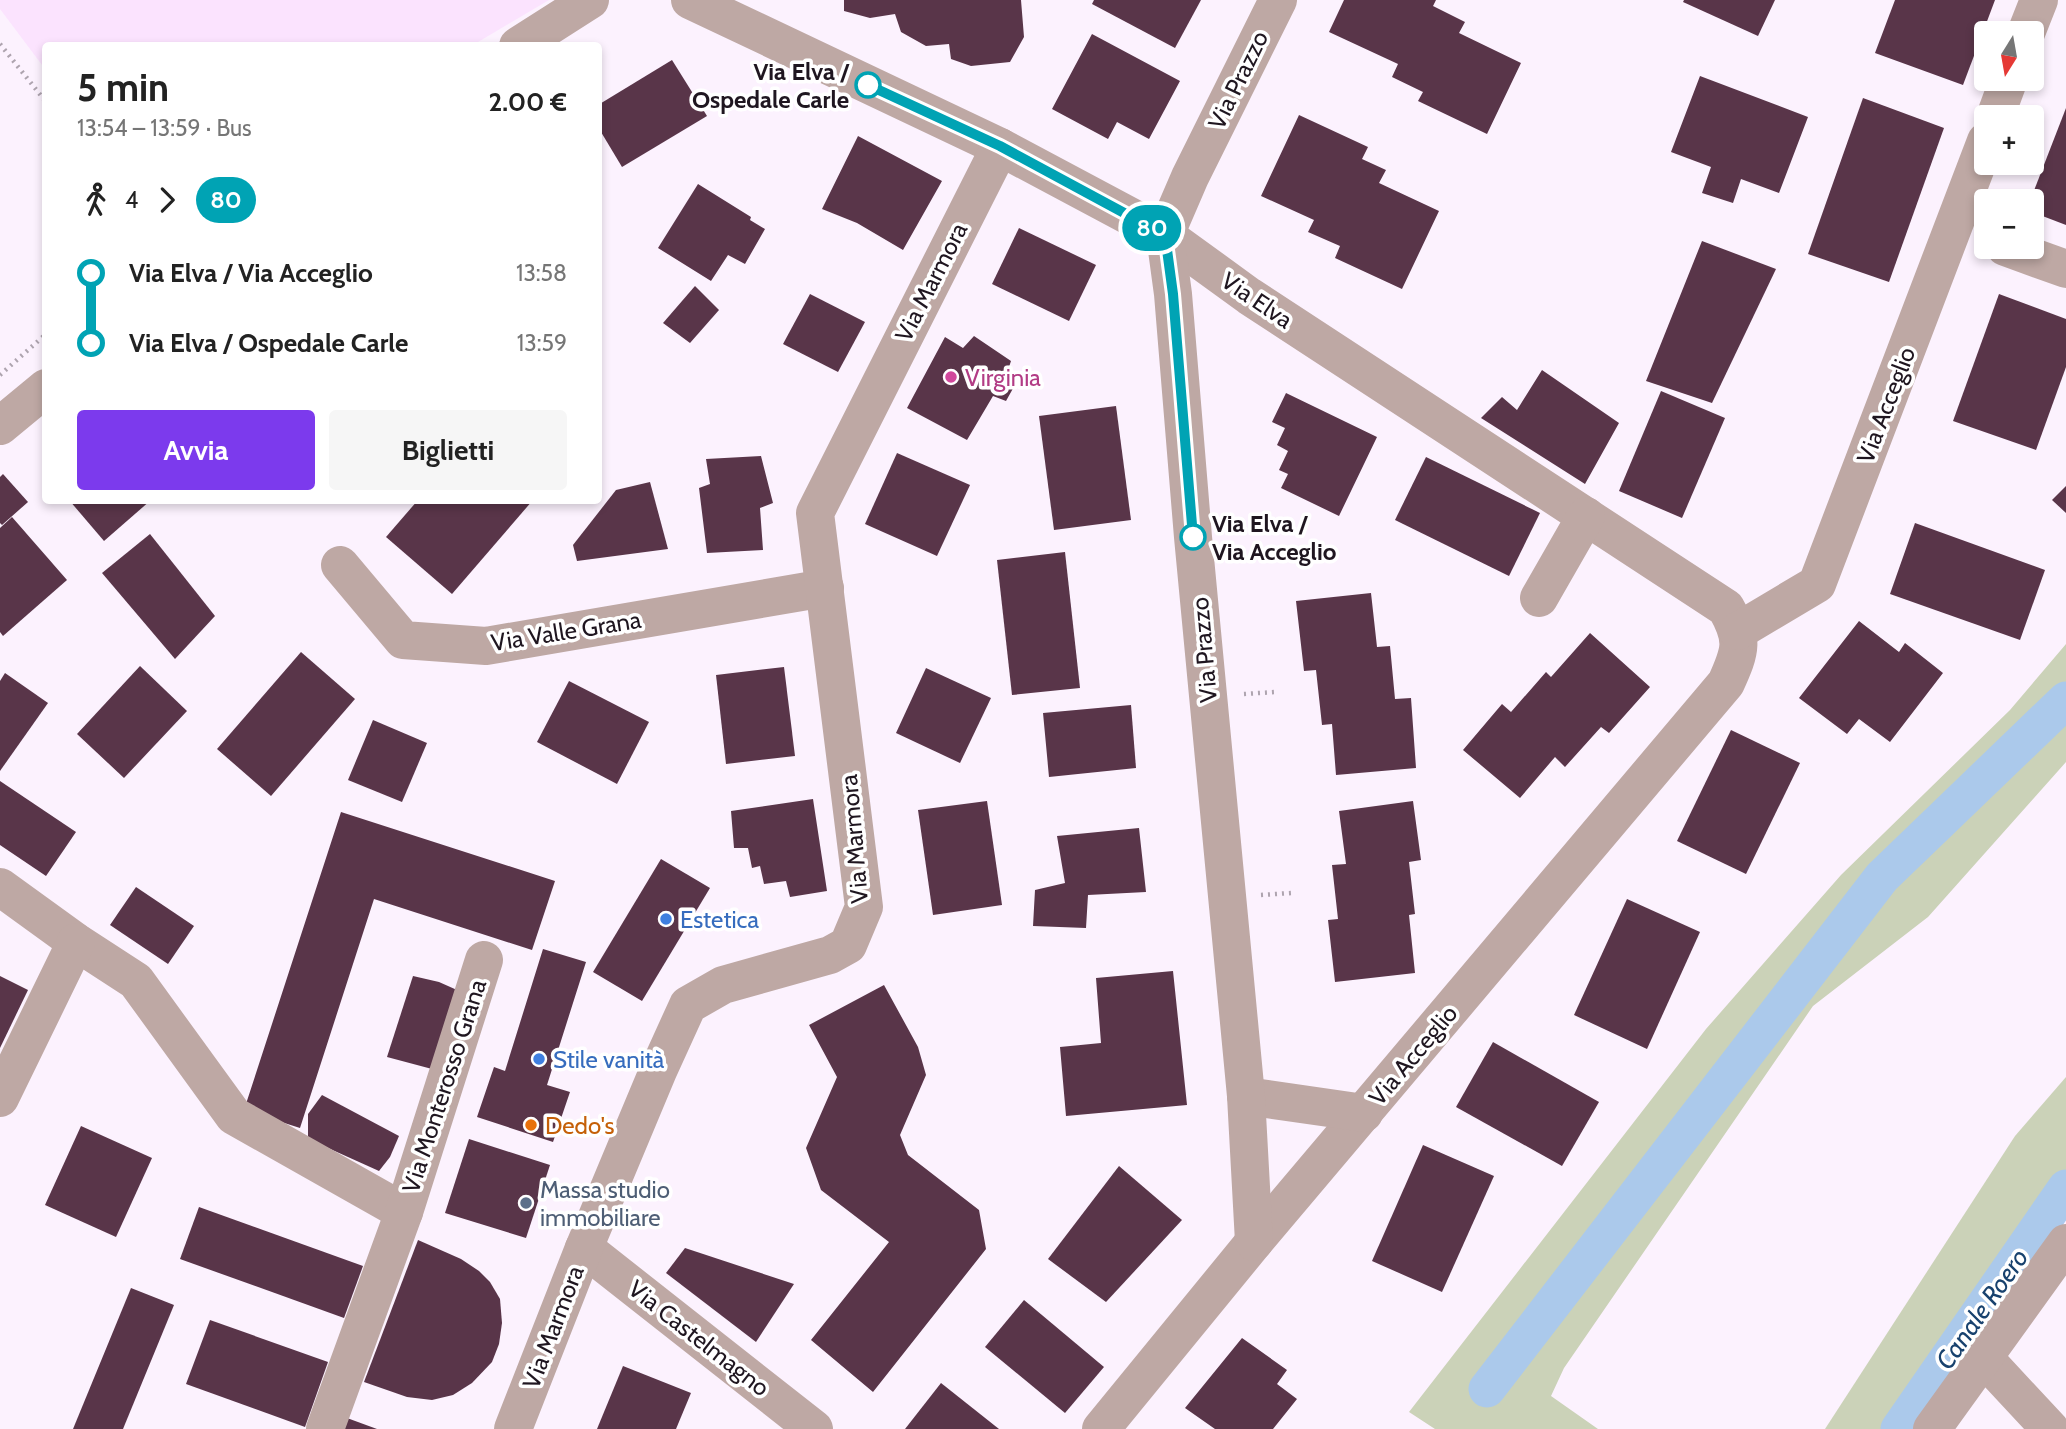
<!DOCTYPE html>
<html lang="it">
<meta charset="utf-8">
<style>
:root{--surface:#fff;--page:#f6f6f6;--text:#222;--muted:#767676;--accent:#7c3aed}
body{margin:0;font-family:Cabin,sans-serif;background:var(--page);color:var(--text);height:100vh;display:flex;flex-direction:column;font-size:26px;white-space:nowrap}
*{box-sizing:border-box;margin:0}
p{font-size:23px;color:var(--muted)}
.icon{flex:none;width:38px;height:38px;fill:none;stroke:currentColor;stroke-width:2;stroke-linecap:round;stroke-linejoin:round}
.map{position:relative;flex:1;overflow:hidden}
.drawer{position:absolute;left:42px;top:42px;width:560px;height:462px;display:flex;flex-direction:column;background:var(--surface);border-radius:7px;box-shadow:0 4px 10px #0003}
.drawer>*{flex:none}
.badge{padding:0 14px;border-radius:23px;font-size:24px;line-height:46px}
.needle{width:46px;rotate:191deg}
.controls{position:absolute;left:1974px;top:21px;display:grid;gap:14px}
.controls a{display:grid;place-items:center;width:70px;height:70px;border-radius:7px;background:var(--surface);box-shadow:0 4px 10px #0003;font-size:35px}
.map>.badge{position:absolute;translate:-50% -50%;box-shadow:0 0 0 4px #fff}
.legs{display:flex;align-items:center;gap:10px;height:77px;padding:0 35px;font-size:23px}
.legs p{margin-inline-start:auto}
.headline{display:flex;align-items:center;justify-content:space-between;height:119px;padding:0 35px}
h1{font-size:38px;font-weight:700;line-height:52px}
.button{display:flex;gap:14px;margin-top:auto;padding:14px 35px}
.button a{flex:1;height:80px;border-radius:7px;background:var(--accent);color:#fff;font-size:28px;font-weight:700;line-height:80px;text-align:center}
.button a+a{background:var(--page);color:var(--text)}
ul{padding:0 35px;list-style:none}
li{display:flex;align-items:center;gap:24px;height:70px;font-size:26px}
li i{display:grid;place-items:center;width:10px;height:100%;margin:0 9px;background:currentColor}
li i::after{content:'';width:18px;height:18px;margin:-9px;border:5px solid;border-radius:50%;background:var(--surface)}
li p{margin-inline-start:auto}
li:first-child i{background:linear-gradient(#0000 50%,currentColor 0)}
li:last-child i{background:linear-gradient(currentColor 50%,#0000 0)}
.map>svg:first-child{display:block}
.built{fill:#fbe3fe}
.green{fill:#cbd2b8}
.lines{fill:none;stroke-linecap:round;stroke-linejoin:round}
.canal{stroke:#abc9eb;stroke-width:37}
.building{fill:#593549}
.path{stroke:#aea4af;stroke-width:4.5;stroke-dasharray:2 5;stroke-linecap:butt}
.minor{stroke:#bea8a4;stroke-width:38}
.line-1-casing{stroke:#fff;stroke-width:16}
.line-1{stroke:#00a3b4;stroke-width:10}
.stop-1-dot{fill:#fff;stroke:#00a3b4;stroke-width:3.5}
.hotel-dot{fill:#d1479c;stroke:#fff;stroke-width:2.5}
.shop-dot{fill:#3f7fe0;stroke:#fff;stroke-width:2.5}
.food-dot{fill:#e8710a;stroke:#fff;stroke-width:2.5}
.service-dot{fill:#5c6f8a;stroke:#fff;stroke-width:2.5}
.labels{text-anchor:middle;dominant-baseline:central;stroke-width:7;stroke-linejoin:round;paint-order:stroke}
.stop-label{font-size:24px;font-weight:bold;fill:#1f1620;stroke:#fff;text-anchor:end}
.street-label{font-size:24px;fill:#1f1620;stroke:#fff}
.hotel-label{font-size:24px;fill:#b23c85;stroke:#fff;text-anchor:start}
.shop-label{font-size:24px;fill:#366cbe;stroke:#fff;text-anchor:start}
.food-label{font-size:24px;fill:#c56008;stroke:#fff;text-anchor:start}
.service-label{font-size:24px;fill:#4e5e75;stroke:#fff;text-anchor:start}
.water-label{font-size:26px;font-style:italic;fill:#18426e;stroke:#fff}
</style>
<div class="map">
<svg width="2066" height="1429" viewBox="0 0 2066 1429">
<rect width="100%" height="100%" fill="#fcf2fe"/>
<polygon class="built" points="0,0 549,0 473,45 46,46 45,69 0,9"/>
<g class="green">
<polygon points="2066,644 2066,762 1928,917 1813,1006 1564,1368 1551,1396 1598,1429 1435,1429 1409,1412 1706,1029 1841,875 2010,710"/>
<polygon points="2066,1077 2066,1218 1986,1340 1917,1429 1825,1429 2015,1136"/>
</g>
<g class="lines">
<g class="canal">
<polyline points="1487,1389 1882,877 2066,700"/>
<polyline points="1899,1429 2066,1188"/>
</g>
</g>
<g class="building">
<polygon points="844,0 1021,0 1024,37 1010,62 971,66 951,59 949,44 926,46 901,32 895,14 870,18 844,11"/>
<polygon points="1094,0 1201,0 1175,48 1092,4"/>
<polygon points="1344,0 1436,0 1433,6 1465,22 1459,33 1521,63 1487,134 1418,101 1423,92 1392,77 1398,64 1329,32"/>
<polygon points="1684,0 1775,0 1758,36 1683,2"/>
<polygon points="1895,0 1995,0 1963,85 1875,53"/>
<polygon points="1092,34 1180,81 1149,139 1117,122 1108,139 1052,109"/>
<polygon points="672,60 707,116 622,167 598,127 598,105"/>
<polygon points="1700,76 1808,117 1779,193 1741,179 1733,203 1702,193 1711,167 1671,152"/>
<polygon points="1863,98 1944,128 1889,282 1808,254"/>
<polygon points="2066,108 2066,225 2032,212 2030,201"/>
<polygon points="1299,115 1368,147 1362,159 1386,170 1379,183 1439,211 1402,289 1335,258 1340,246 1308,232 1314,220 1261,196"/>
<polygon points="858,136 942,181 903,250 857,223 822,209"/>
<polygon points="698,184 751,217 750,220 765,229 745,264 728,255 711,281 658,248"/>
<polygon points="1019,228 1096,265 1069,321 992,284"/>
<polygon points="1702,241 1776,269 1712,403 1646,381"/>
<polygon points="695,286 719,310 690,343 663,323"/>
<polygon points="810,294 865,322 838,372 783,344"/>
<polygon points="1999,294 2066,319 2066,367 2036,450 1953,421"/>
<polygon points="974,336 1011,361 1008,370 1020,376 1006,401 993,396 967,440 907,408 945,337 963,348"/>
<polygon points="1542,370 1619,423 1585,484 1481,418 1502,397 1517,410"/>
<polygon points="1661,391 1725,418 1682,518 1619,491"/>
<polygon points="1286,393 1377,437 1339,516 1281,488 1288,474 1279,470 1288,451 1277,445 1285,428 1272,422"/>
<polygon points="1116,406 1131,520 1054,530 1039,416"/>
<polygon points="897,453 970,485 937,556 865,524"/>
<polygon points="761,456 773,503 760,508 763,550 707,553 699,488 710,484 706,459"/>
<polygon points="1426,457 1540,513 1509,576 1395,520"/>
<polygon points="3,474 28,502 2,525 0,523 0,477"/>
<polygon points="650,482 668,549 577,561 573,545 616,490"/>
<polygon points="2066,486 2066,513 2052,500"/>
<polygon points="69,500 151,500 104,541"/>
<polygon points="418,500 533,500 452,594 386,537"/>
<polygon points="12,517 67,580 3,636 0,632 0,528"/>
<polygon points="1915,523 2045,570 2020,640 1890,594"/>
<polygon points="150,534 215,616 175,659 102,573"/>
<polygon points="1065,552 1080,688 1012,695 997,560"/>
<polygon points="1371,593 1377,647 1390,646 1395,699 1411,698 1416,768 1336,775 1332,724 1322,725 1316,670 1304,671 1296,601"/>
<polygon points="1859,621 1899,652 1905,643 1943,673 1890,742 1859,719 1847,734 1799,698"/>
<polygon points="1590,633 1650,687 1609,733 1601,727 1565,767 1555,757 1520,798 1463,750 1502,704 1511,712 1546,672 1551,677"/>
<polygon points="301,652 355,699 271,796 217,749"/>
<polygon points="140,666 187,711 124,778 77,734"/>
<polygon points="784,667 795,756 726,764 716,675"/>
<polygon points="926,668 991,698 960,763 896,733"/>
<polygon points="5,673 48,703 0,771 0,681"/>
<polygon points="569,681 649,722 617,784 537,742"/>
<polygon points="1131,705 1136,768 1049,777 1043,713"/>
<polygon points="373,720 427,743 402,802 348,780"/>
<polygon points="1731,730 1800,763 1746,874 1677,841"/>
<polygon points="0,781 76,832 46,876 0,845"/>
<polygon points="813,799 827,891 790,897 786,881 764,884 760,866 752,868 748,848 734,848 731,811"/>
<polygon points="987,801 1002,905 933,915 918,810"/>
<polygon points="1413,801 1421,860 1409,862 1415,914 1409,915 1415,973 1335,982 1328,920 1338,919 1332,865 1346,864 1339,811"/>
<polygon points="341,812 555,881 532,950 374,899 300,1128 244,1110"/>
<polygon points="1139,828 1146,892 1088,895 1086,928 1033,926 1035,890 1065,883 1057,836"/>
<polygon points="661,859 710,888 642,1001 593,972"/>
<polygon points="136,887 194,926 168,964 110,925"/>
<polygon points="1627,899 1700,932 1647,1049 1574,1015"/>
<polygon points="543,949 586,962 547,1085 570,1092 553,1142 477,1117 494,1067 505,1071"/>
<polygon points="1173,971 1187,1105 1066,1116 1060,1047 1101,1043 1096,978"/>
<polygon points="0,976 28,990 0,1048"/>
<polygon points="413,976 439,982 457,990 432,1069 387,1057"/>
<polygon points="884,985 918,1047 926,1075 900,1135 908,1155 979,1210 986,1249 873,1392 811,1340 889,1242 821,1190 806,1148 837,1077 809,1025"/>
<polygon points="1493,1042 1599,1102 1562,1166 1456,1107"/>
<polygon points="322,1095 399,1136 390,1157 379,1171 308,1139 308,1114"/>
<polygon points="81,1126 152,1158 116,1237 45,1205"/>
<polygon points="469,1139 550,1165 526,1238 445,1213"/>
<polygon points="1423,1145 1494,1176 1442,1292 1372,1261"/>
<polygon points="1119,1166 1182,1220 1106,1302 1048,1259"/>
<polygon points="199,1207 363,1266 344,1318 180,1259"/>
<polygon points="418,1240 461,1259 479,1271 490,1282 500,1299 502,1323 499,1344 492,1362 472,1383 453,1395 432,1400 407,1397 364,1382"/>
<polygon points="685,1248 794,1284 756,1342 666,1273"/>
<polygon points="131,1288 174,1305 123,1429 73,1429"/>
<polygon points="1024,1300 1104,1367 1065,1413 985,1347"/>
<polygon points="210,1320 328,1362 305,1427 186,1384"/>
<polygon points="1242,1338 1287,1370 1277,1384 1297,1399 1273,1429 1215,1429 1185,1408"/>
<polygon points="623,1366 691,1393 676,1429 597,1429"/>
<polygon points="941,1383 999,1429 905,1429"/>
<polygon points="347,1418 377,1429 343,1429"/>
</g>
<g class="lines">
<g class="path">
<polyline points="0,44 46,102"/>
<polyline points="0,375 46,334"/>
<polyline points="1244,694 1275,692"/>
<polyline points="1261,895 1291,893"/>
</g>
<g class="minor">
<path d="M 690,0 L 1000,147 L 1165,235 L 1249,296 L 1726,608 C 1744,640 1741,650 1726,683 L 1254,1242 L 1101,1429"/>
<polyline points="2026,33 2039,0"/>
<polyline points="518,46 590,0"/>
<polyline points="1995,117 2009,79"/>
<polyline points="2005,247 2066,269"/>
<polyline points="0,426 46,388"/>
<polyline points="340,565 403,640 486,646 825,588"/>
<polyline points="1539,598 1586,516"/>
<polyline points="1738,631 1817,584 1986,141"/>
<polyline points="0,887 76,942 136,981 234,1116 404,1212"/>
<polyline points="1246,1096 1364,1113"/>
<polyline points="0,1098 76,942"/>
<polyline points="1254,1242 1246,1096 1193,537 1173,294 1165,235 1190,177 1278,0"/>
<polyline points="584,1248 814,1429"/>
<polyline points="1984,1358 2050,1429"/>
<polyline points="325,1429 404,1212 484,960"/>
<polyline points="513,1429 584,1248 658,1071 688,1005 723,985 830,955 848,945 864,907 815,513 1000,147"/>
<polyline points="1932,1429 2066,1243"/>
</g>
</g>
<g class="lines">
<g class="line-1-casing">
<polyline id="line-1" points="868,85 1000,146 1165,235 1173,294 1193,537"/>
</g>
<use href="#line-1" class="line-1"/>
</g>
<g class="stop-1-dot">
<circle cx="868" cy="85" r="12"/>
<circle cx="1193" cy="537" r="12"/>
</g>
<circle class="hotel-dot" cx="951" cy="377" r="7"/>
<g class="shop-dot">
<circle cx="666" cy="919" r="7"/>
<circle cx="539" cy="1059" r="7"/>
</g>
<circle class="food-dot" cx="531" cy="1125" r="7"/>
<circle class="service-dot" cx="526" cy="1203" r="7"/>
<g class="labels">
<g class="stop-label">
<text x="849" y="71">Via Elva /<tspan x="849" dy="28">Ospedale Carle</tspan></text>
<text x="1212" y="523" text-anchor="start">Via Elva /<tspan x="1212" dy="28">Via Acceglio</tspan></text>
</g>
<g class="street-label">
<text transform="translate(1238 80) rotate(-64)">Via Prazzo</text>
<text transform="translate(931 282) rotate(-63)">Via Marmora</text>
<text transform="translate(1257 300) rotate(34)">Via Elva</text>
<text transform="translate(1886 405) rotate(-69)">Via Acceglio</text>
<text transform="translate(566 631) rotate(-9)">Via Valle Grana</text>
<text transform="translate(1204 650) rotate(-95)">Via Prazzo</text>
<text transform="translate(854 839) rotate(-95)">Via Marmora</text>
<text transform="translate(1413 1055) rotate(-50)">Via Acceglio</text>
<text transform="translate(444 1086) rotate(-72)">Via Monterosso Grana</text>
<text transform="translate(553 1327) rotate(-69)">Via Marmora</text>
<text transform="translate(699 1338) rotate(38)">Via Castelmagno</text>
</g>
<g class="hotel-label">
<text x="965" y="377">Virginia</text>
</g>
<g class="shop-label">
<text x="680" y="919">Estetica</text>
<text x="553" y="1059">Stile vanità</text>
</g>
<g class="food-label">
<text x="545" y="1125">Dedo's</text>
</g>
<g class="service-label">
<text x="540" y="1189">Massa studio<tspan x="540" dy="28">immobiliare</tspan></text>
</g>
<g class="water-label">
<text transform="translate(1982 1309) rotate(-55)">Canale Roero</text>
</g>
</g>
</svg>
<div class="controls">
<a><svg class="needle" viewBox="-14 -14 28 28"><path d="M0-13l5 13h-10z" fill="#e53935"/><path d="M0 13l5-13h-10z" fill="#767676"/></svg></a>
<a>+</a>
<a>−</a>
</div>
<b class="badge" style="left:1152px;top:228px;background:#00a3b4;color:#fff">80</b>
<section class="drawer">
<div class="headline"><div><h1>5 min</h1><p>13:54 – 13:59 · Bus</p></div><b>2.00 €</b></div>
<div class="legs"><svg class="icon" aria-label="walk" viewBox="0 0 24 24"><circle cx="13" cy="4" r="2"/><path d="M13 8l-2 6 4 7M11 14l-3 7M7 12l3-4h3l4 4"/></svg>4<svg class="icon" aria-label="forward" viewBox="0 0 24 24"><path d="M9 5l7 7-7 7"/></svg><b class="badge" style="background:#00a3b4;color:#fff">80</b></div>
<ul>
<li><i style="color:#00a3b4"></i><b>Via Elva / Via Acceglio</b><p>13:58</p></li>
<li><i style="color:#00a3b4"></i><b>Via Elva / Ospedale Carle</b><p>13:59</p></li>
</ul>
<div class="button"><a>Avvia</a><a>Biglietti</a></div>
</section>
</div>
